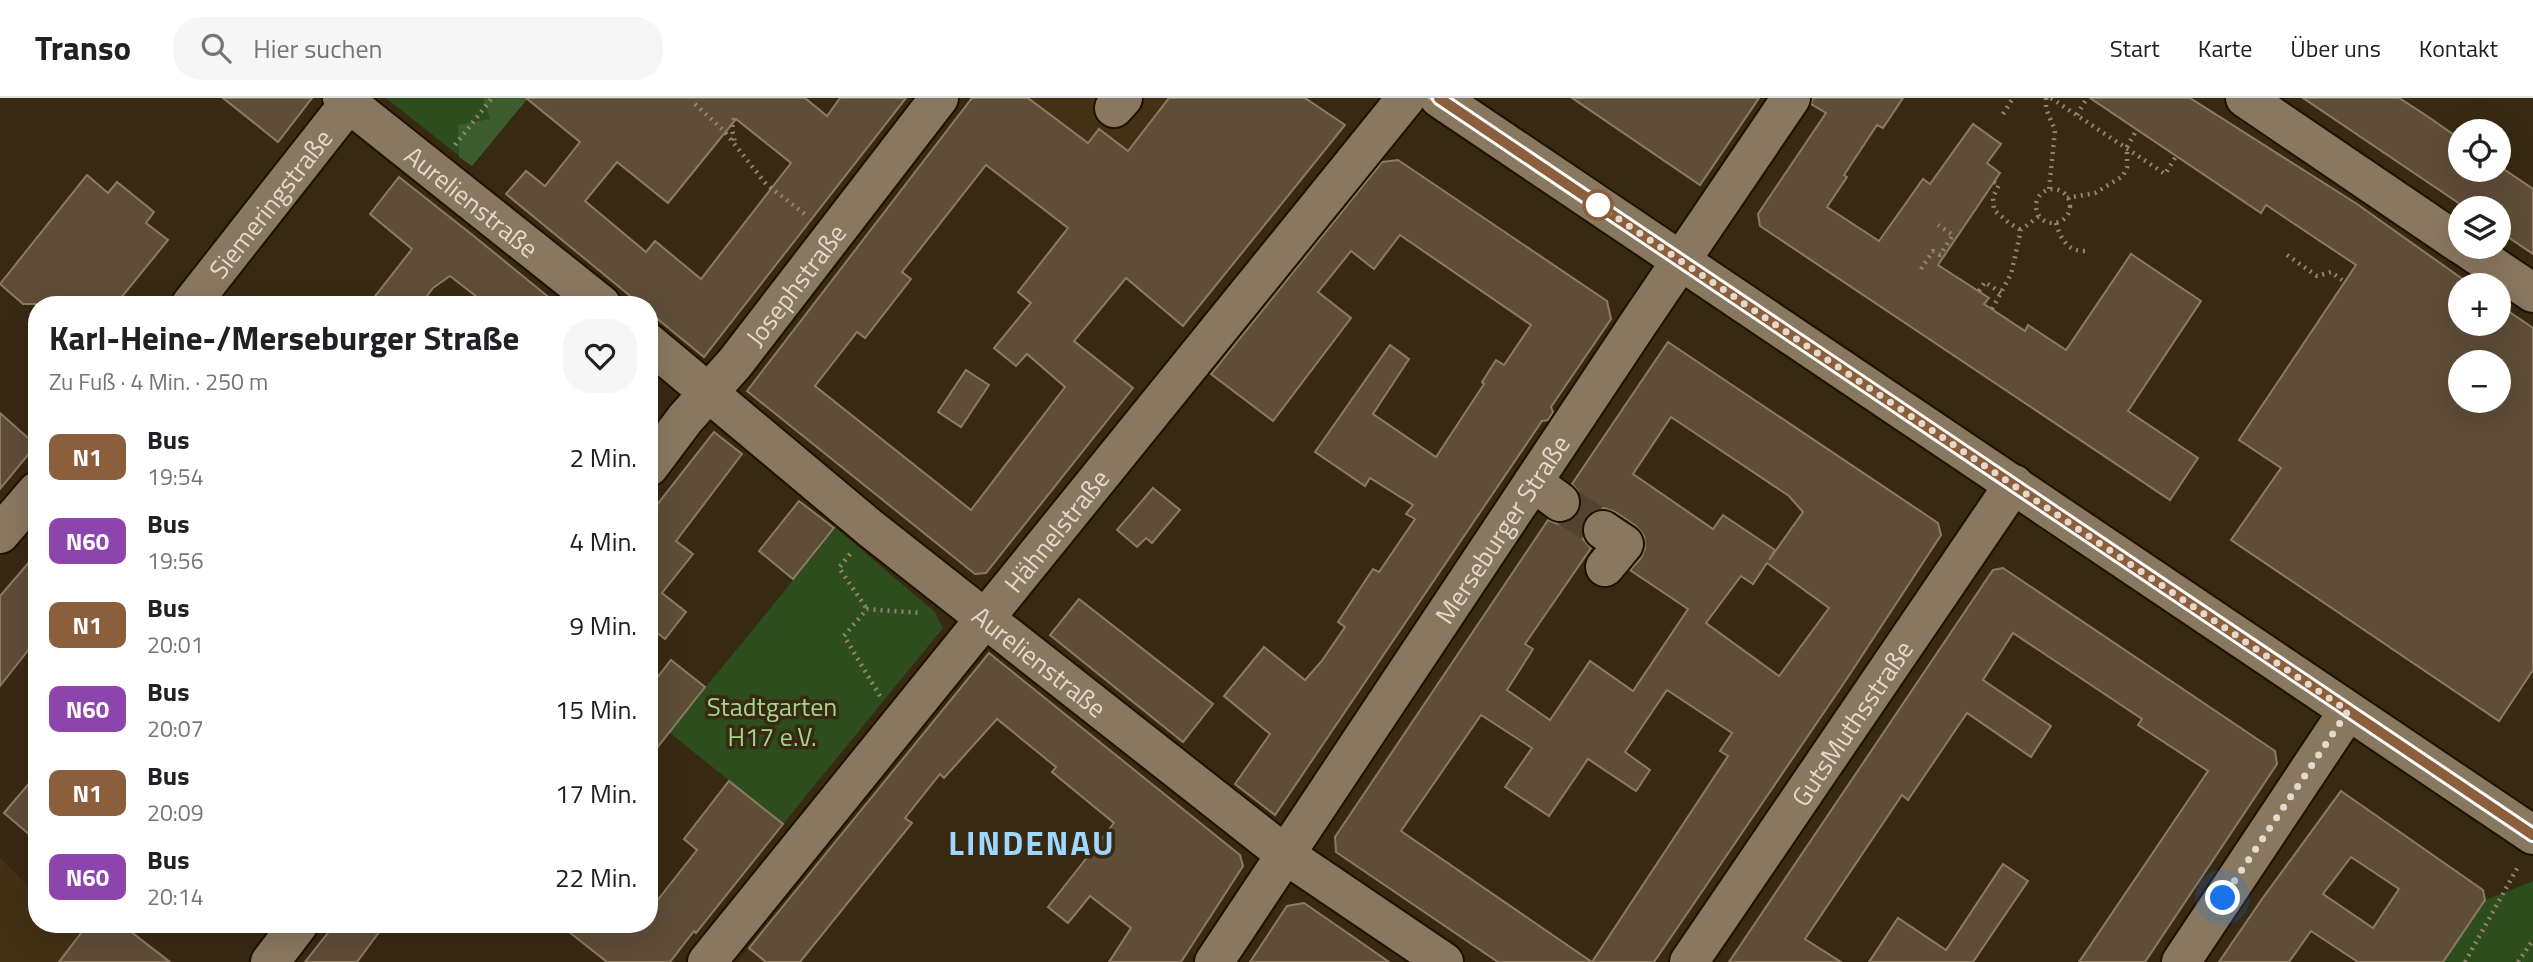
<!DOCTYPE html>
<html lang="de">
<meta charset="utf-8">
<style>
:root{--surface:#fff;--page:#f6f6f6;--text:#202124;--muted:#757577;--line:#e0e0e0}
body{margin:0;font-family:"Titillium Web",sans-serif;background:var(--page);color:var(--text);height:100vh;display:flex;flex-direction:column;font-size:26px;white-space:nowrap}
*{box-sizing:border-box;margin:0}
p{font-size:23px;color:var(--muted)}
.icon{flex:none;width:38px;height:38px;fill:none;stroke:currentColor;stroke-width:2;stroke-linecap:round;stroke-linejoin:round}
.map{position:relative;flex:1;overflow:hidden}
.side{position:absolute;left:28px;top:198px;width:630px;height:637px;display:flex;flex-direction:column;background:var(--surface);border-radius:28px;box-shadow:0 7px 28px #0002}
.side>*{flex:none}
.badge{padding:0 14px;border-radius:10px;font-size:24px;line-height:46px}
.buttons{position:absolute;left:2448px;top:21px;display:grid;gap:14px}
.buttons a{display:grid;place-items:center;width:63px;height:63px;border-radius:50%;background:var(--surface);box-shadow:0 7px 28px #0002;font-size:35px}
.you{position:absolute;width:35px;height:35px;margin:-18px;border:5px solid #fff;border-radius:50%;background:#1a73e8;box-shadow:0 0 0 10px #1a73e833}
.map>.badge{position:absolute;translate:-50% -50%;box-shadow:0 0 0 4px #fff}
.round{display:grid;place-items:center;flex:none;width:74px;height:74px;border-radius:28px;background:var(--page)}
.overview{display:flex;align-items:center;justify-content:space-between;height:119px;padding:0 21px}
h1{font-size:33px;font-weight:700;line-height:52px}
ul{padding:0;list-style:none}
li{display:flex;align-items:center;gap:21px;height:84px;padding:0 21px}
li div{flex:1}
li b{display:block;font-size:26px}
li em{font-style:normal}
li .badge{min-width:77px;font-weight:700;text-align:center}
header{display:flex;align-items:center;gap:42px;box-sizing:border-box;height:98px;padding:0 35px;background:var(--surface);border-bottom:2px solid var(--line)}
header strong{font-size:33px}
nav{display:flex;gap:38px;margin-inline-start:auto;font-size:24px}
.search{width:490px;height:63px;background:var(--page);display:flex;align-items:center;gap:18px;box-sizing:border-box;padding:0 24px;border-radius:28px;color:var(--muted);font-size:26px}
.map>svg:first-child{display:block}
.built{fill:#443115}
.green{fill:#2e4d1c}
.forest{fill:#3d5e2c}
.building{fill:#5e4d37;stroke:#8c7b63;stroke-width:2;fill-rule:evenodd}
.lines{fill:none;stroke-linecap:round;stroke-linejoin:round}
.minor-tunnel{stroke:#52432f;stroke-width:38;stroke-dasharray:38 19;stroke-linecap:butt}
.minor-casing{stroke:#1f1100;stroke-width:42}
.path{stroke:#908372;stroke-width:4.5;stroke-dasharray:2 5;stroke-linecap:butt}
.minor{stroke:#897860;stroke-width:38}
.tram{stroke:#cec3b5;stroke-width:2}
.line-casing{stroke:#fff;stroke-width:16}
.line{stroke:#8b5e3c;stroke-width:10}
.walk{stroke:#e3d9cc;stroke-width:7;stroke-dasharray:0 12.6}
.stop-dot{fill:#fff;stroke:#8b5e3c;stroke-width:3.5}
.labels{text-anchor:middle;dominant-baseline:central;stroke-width:7;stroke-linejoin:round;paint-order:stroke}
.street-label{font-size:26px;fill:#e3d9cc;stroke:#382913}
.park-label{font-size:26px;fill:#a2d589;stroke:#382913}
.district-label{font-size:33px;font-weight:bold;letter-spacing:2px;fill:#9fd7ff;stroke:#382913}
</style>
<header>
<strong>Transo</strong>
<div class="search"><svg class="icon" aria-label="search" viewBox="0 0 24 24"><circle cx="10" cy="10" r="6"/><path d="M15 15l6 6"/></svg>Hier suchen</div>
<nav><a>Start</a><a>Karte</a><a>Über uns</a><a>Kontakt</a></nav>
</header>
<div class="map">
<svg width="2533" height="864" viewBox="0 0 2533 864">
<rect width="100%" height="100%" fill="#382913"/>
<g class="built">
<polygon points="972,0 1169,0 1068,130 945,36"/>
<polygon points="0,760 37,797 37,826 65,826 79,838 59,864 0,864"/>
<polygon points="749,850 767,864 738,864"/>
</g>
<g class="green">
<polygon points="386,0 528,0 472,68"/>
<polygon points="836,430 935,514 943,530 783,726 669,634"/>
<polygon points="2533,783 2533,864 2443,864 2485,802"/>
</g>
<polygon class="forest" points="483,0 528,0 472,68 459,59 458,27 490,21"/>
<g class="building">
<polygon points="223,0 312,0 278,44"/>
<path d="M 526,0 L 805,0 L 827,18 L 840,0 L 906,0 L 704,259 L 649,214 L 649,206 L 640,206 L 506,96 L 526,73 L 545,88 L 580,44 ZM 736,21 L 791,65 L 701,181 L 655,143 L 646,154 L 585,103 L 617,64 L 668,105 Z"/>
<path d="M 972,0 L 1028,0 L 1088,45 L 1099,31 L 1128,53 L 1169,0 L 1305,0 L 1345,27 L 1183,228 L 1126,180 L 1074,243 L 1133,290 L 986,475 L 975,476 L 747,293 ZM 986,67 L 1068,130 L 1018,194 L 1031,205 L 994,250 L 1016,268 L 1027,256 L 1065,289 L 971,412 L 815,288 L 857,234 L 865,240 L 911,181 L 902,174 Z"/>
<polygon points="1572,0 1759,0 1700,87"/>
<polygon points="1813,0 1903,0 1883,30 1877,27 1844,77 1847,79 1827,109 1879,143 1923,81 1930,86 1973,26 2001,46 1987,65 2000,75 1938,167 1989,200 1984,206 2025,233 2028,227 2066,252 2131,156 2201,203 2128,313 2198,360 2170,402 1760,128 1758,116 1826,15 1811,6"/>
<path d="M 2090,0 L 2190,0 L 2357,106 L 2471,187 L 2460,187 L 2460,226 L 2499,226 L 2499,207 L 2533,230 L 2533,572 L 2499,623 L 2231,442 L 2281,370 L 2239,342 L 2356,167 L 2266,107 L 2261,115 ZM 2460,264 L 2499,264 L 2499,303 L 2460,303 Z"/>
<polygon points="2303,0 2399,0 2424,16 2460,41 2460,72 2499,72 2499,68 2533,91 2533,156 2499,133 2499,110 2466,110"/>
<polygon points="1398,62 1607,203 1611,221 1551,309 1553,314 1548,322 1542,323 1275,717 1235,686 1270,636 1224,598 1264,549 1305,582 1321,564 1345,529 1338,524 1373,471 1379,474 1415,421 1406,416 1413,407 1370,380 1365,388 1315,354 1390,247 1409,261 1373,316 1436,359 1484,286 1482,284 1496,262 1504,267 1531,227 1400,137 1374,171 1351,153 1318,194 1351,220 1273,323 1211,276 1382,64"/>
<polygon points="87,77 108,95 117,84 154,114 146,125 168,142 116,206 23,206 0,186"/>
<polygon points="399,79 475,139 557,206 486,206 450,178 433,190 421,206 369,206 412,151 370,116"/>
<path d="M 1668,244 L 1938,425 L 1941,437 L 1846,582 L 1654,864 L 1498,864 L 1336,754 L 1335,739 L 1548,422 L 1558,426 L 1568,424 L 1578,416 L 1582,406 L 1580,396 L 1572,386 ZM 1671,319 L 1789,398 L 1803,414 L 1769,462 L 1775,452 L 1723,417 L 1713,431 L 1633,376 ZM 1604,410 L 1615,414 L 1636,428 L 1644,438 L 1645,450 L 1641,460 L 1630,472 L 1688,511 L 1633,593 L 1590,563 L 1550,622 L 1507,592 L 1533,551 L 1525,546 L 1591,450 L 1583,441 L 1581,431 L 1585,420 L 1593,413 ZM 1767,465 L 1829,510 L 1779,578 L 1706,525 L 1741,478 L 1753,486 ZM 1667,592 L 1732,635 L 1720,653 L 1728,658 L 1592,864 L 1401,733 L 1481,617 L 1532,650 L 1505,689 L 1549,718 L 1588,661 L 1636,693 L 1650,672 L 1625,654 Z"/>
<polygon points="966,272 989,287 961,329 938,314"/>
<polygon points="0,315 36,347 0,391"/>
<polygon points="714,334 742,356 676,443 693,456 662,495 686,514 665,541 649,528 649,417"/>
<polygon points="1153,390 1180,412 1152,445 1146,440 1137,449 1117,432"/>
<polygon points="799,403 834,430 793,481 759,453"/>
<polygon points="37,455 37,541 0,588 0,498"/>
<polygon points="2003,470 2275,653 2277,666 2145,864 2079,864 2208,673 2138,627 2142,621 2013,535 1983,582 2051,628 2031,659 1967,615 1908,702 1902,697 1805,841 1841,864 1729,864 1993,472"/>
<polygon points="1079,501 1213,606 1183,644 1050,537"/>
<polygon points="989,555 1240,757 1243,768 1181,864 1109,864 1131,830 1090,798 1068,825 1048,809 1114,725 1052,674 1056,669 997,621 944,680 940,676 905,720 912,725 800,864 766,864 749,850"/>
<polygon points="671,562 705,589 649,660 649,590"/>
<polygon points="37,676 37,743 4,715"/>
<polygon points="729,683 783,726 696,835 694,833 670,864 607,864 559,826 649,826 649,813 697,752 684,741"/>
<path d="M 2341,693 L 2483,792 L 2485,802 L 2443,864 L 2358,864 L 2311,833 L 2289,864 L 2219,864 L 2262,801 ZM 2351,759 L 2399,791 L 2373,830 L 2323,796 Z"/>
<polygon points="2003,766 2028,783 1973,864 1869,864 1898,820 1946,852"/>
<polygon points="1304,805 1349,836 1389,864 1250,864 1287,808"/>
<polygon points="88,826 121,826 170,864 59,864"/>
<polygon points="335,826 385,826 357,864 305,864"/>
</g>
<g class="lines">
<polyline class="minor-tunnel" points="1560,404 1603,432"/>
<g class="minor-casing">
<g id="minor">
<path id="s1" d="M 342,0 L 601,206"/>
<polyline points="1439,0 2533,737"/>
<polyline points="2245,0 2460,146"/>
<polyline points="1114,10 1123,0"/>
<polyline points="2465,149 2533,195"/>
<path id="s2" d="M 191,206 L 349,5"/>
<path id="s3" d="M 649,245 L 870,430 L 1286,757 L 1444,864"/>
<path id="s4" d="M 649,369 L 685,321 L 735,265 L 939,0"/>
<polyline points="1533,384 1560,404"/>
<polyline points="1603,432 1624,446 1605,469"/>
<polyline points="0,436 37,393"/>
<polyline points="270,864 299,826"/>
<path id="s5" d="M 707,864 L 1406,0"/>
<path id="s6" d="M 1214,864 L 1640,223 L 1791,0"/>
<path id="s7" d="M 1689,864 L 2014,386"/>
<polyline points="2181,864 2348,613"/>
</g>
</g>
<g class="path">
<polyline points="2046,0 2046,11 2055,32 2049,92"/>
<polyline points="2051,0 2165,76 2177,57"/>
<polyline points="695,6 724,33 766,86 806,117"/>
<polyline points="2003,16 2013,0"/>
<polyline points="2077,17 2087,0"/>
<polyline points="734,20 732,31 735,45"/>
<polyline points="455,47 492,0"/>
<polyline points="1994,84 1999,87 1993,99 1994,112 2009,125 2021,132"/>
<circle cx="2053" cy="108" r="17"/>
<polyline points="2067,100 2095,95 2123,78 2127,69 2127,49 2137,31"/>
<path d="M 2056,125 C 2060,140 2068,154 2085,153"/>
<polyline points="2287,157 2317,178 2331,174 2342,182"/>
<polyline points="1921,171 1933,153 1940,157 1953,137 1938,127"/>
<polyline points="1979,193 1985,184 2001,195"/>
<polyline points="1992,211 2011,176 2021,132 2039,118"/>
<polyline points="850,456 839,470 867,511"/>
<polyline points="880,598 844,538 867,511 921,515"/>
<polyline points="2465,864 2519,767"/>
<polyline points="2518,864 2533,842"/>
</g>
<use href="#minor" class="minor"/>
<g class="tram">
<polyline points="1429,0 2533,744"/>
<polyline points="1449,0 2533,730"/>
</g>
</g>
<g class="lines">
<g class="line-casing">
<polyline id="line" points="1439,0 2533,737"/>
</g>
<use href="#line" class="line"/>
<polyline class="walk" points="1598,107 2348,613 2223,800"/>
</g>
<circle class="stop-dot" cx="1598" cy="107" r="14"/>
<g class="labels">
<g class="street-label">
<text stroke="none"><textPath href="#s1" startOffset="166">Aurelienstraße</textPath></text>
<text stroke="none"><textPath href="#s2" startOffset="128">Siemeringstraße</textPath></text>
<text stroke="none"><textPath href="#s4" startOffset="234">Josephstraße</textPath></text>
<text stroke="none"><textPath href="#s6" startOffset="520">Merseburger Straße</textPath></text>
<text stroke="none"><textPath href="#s5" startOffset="555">Hähnelstraße</textPath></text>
<text stroke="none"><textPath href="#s3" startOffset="504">Aurelienstraße</textPath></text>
<text stroke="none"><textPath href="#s7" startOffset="289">GutsMuthsstraße</textPath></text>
</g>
<g class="park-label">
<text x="772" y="608">Stadtgarten<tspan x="772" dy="30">H17 e.V.</tspan></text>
</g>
<g class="district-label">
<text x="1032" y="745">LINDENAU</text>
</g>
</g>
</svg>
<div class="buttons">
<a><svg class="icon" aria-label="locate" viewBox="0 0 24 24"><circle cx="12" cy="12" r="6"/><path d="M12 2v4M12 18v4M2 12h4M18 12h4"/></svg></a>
<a><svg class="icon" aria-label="layers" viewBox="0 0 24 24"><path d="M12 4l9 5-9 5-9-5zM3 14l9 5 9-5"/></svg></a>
<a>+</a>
<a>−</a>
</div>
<div class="you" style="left:2223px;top:800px"></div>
<section class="side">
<div class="overview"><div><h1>Karl-Heine-/Merseburger Straße</h1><p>Zu Fuß · 4 Min. · 250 m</p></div><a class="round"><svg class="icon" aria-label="heart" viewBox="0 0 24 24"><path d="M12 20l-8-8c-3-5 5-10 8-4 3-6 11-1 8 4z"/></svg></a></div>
<ul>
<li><span class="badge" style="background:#8b5e3c;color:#fff">N1</span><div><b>Bus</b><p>19:54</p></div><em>2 Min.</em></li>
<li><span class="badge" style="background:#8e44ad;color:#fff">N60</span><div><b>Bus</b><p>19:56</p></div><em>4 Min.</em></li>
<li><span class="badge" style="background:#8b5e3c;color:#fff">N1</span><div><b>Bus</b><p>20:01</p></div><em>9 Min.</em></li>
<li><span class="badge" style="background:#8e44ad;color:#fff">N60</span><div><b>Bus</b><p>20:07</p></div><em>15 Min.</em></li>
<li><span class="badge" style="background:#8b5e3c;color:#fff">N1</span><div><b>Bus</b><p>20:09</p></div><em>17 Min.</em></li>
<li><span class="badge" style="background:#8e44ad;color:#fff">N60</span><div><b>Bus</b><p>20:14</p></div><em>22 Min.</em></li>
</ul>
</section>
</div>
